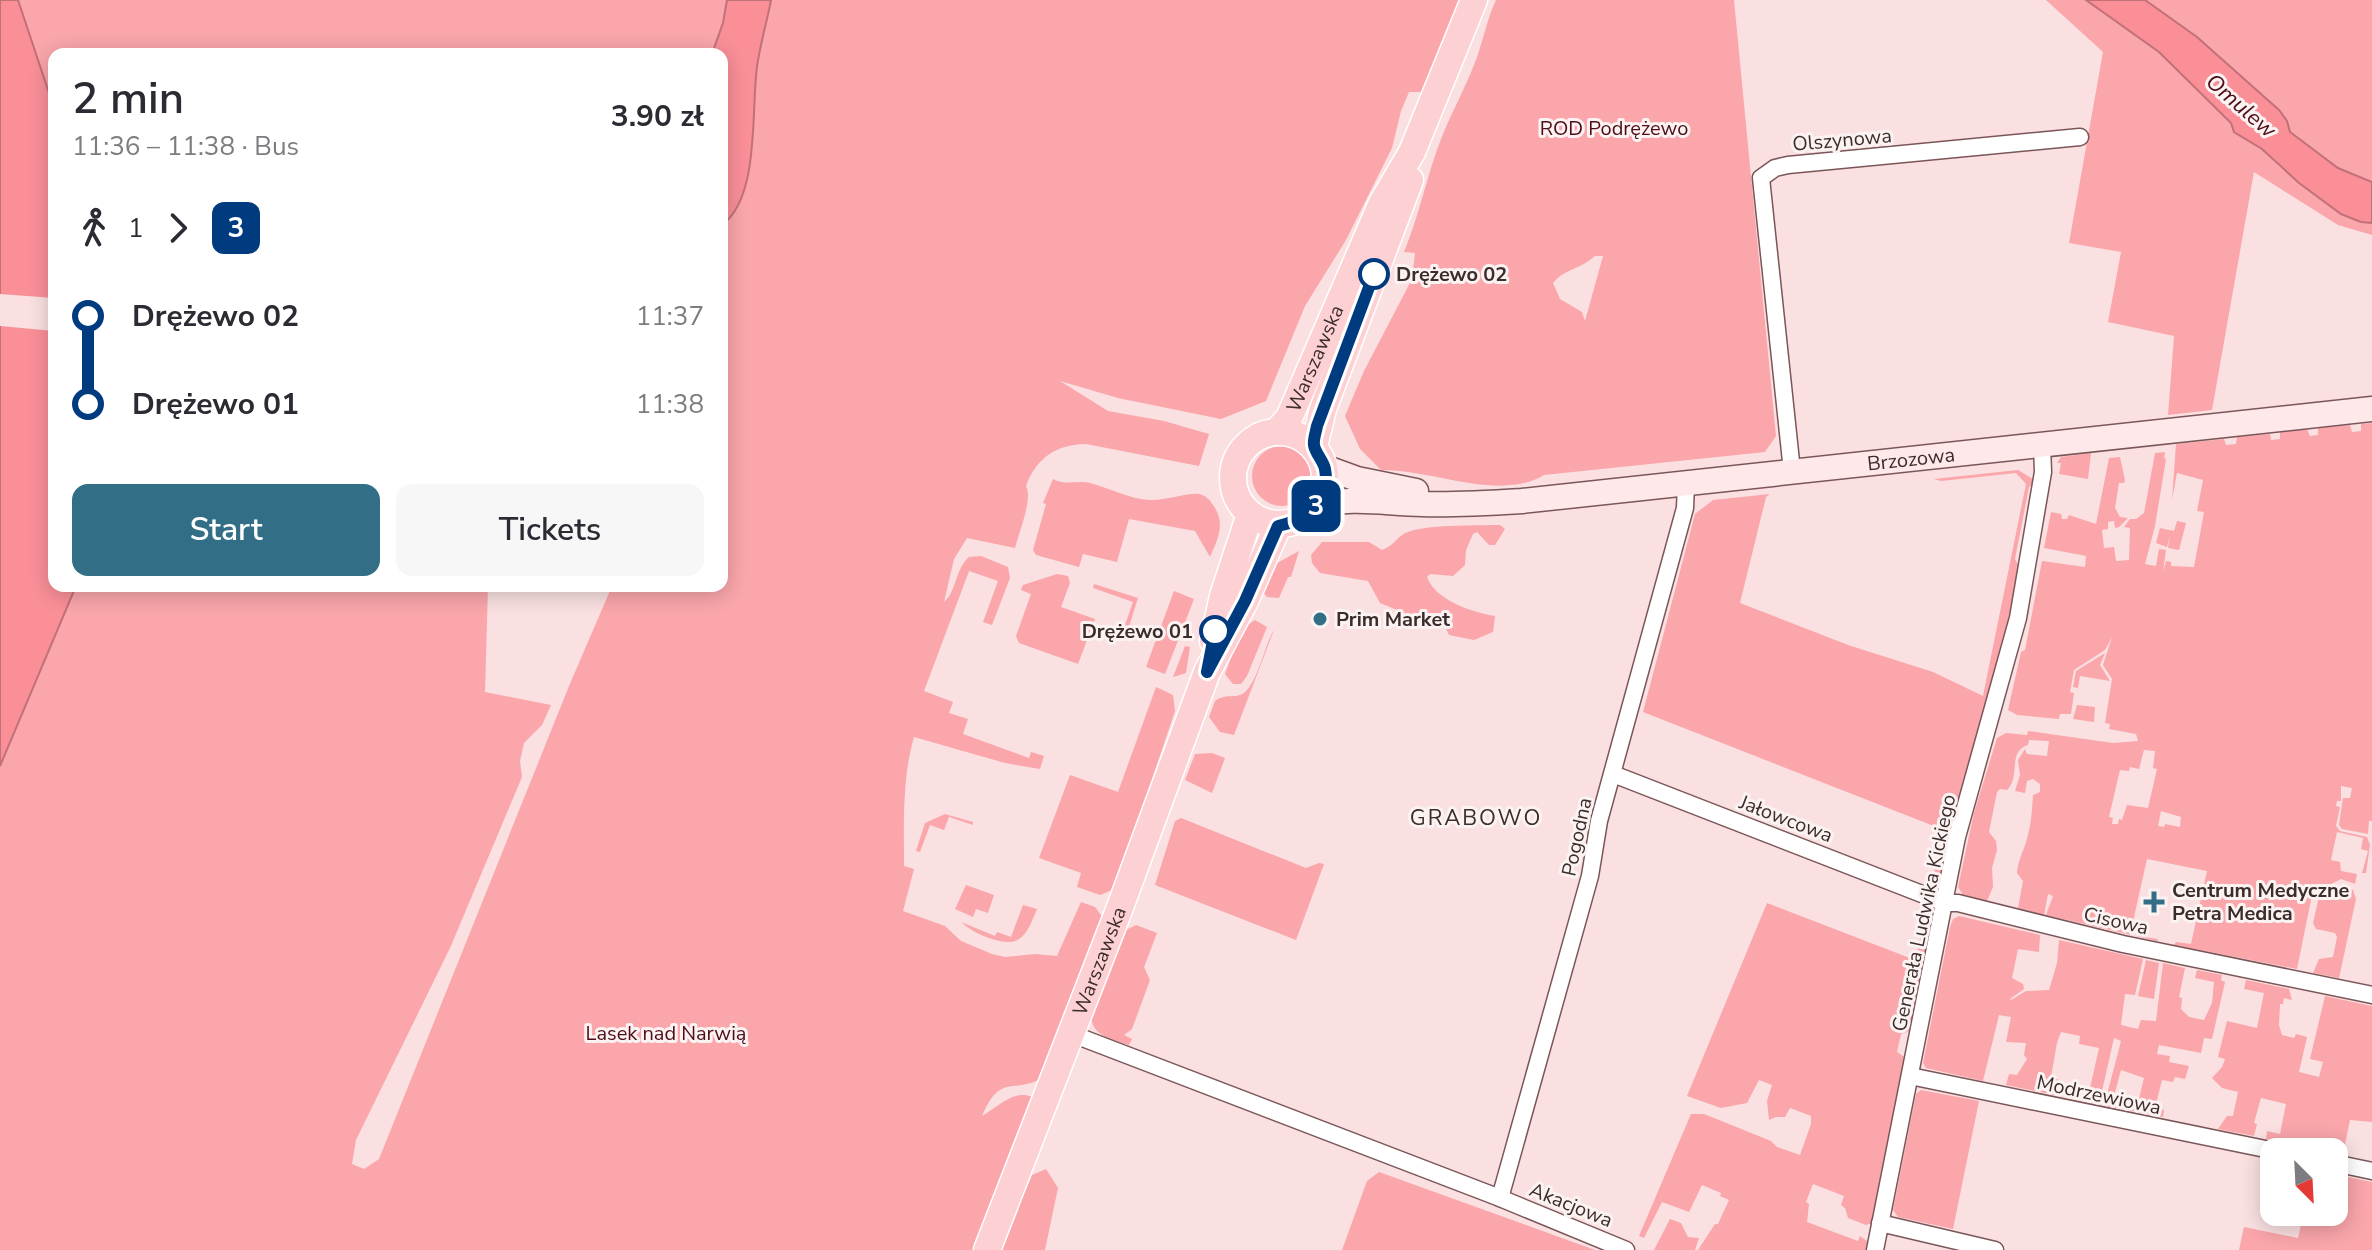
<!DOCTYPE html>
<meta charset="utf-8">
<style>
:root{--surface:#fff;--page:#f7f7f7;--text:#2b2b33;--muted:#7c7c81;--accent:#326f86}
body{margin:0;font-family:"Nunito Sans",sans-serif;background:var(--page);color:var(--text);height:100vh;display:flex;flex-direction:column;font-size:30px;white-space:nowrap}
*{box-sizing:border-box;margin:0}
p{font-size:26px;color:var(--muted)}
.icon{flex:none;width:44px;height:44px;fill:none;stroke:currentColor;stroke-width:2;stroke-linecap:round;stroke-linejoin:round}
.map{position:relative;flex:1;overflow:hidden}
.drawer{position:absolute;left:48px;top:48px;width:680px;height:544px;display:flex;flex-direction:column;background:var(--surface);border-radius:16px;box-shadow:0 4px 20px #0003}
.drawer>*{flex:none}
.badge{padding:0 16px;border-radius:12px;font-size:28px;line-height:52px}
.needle{width:52px;rotate:156deg}
.controls{position:absolute;left:2260px;top:1138px;display:grid;gap:16px}
.controls a{display:grid;place-items:center;width:88px;height:88px;border-radius:16px;background:var(--surface);box-shadow:0 4px 20px #0003;font-size:40px}
.map>.badge{position:absolute;translate:-50% -50%;box-shadow:0 0 0 4px #fff}
.legs{display:flex;align-items:center;gap:12px;height:88px;padding:0 24px;font-size:26px}
.legs p{margin-inline-start:auto}
.overview{display:flex;align-items:center;justify-content:space-between;height:136px;padding:0 24px}
h1{font-size:44px;font-weight:600;line-height:60px}
.button{display:flex;gap:16px;margin-top:auto;padding:16px 24px}
.button a{flex:1;height:92px;border-radius:16px;background:var(--accent);color:#fff;font-size:32px;font-weight:600;line-height:92px;text-align:center}
.button a+a{background:var(--page);color:var(--text)}
ul{padding:0 24px;list-style:none}
li{display:flex;align-items:center;gap:28px;height:88px;font-size:30px}
li i{display:grid;place-items:center;width:12px;height:100%;margin:0 10px;background:currentColor}
li i::after{content:'';width:20px;height:20px;margin:-10px;border:6px solid;border-radius:50%;background:var(--surface)}
li p{margin-inline-start:auto}
li:first-child i{background:linear-gradient(#0000 50%,currentColor 0)}
li:last-child i{background:linear-gradient(currentColor 50%,#0000 0)}
.map>svg:first-child{display:block}
.green{fill:#faa6ab;fill-rule:evenodd}
.water{fill:#fa8f98;stroke:#c17178;stroke-width:2}
.pier{fill:#fae0e1}
.lines{fill:none;stroke-linecap:round;stroke-linejoin:round}
.minor-casing{stroke:#7b5658;stroke-width:19}
.secondary-casing{stroke:#7b5658;stroke-width:27}
.primary-casing{stroke:#fff;stroke-width:29}
.minor{stroke:#fff;stroke-width:16}
.secondary{stroke:#fee8e9;stroke-width:24}
.primary{stroke:#fdd0d3;stroke-width:26}
.line-1-casing{stroke:#fff;stroke-width:18}
.line-1{stroke:#003b80;stroke-width:12}
.stop-1-dot{fill:#fff;stroke:#003b80;stroke-width:4}
.poi-dot{fill:#326f86;stroke:#fbf2f2;stroke-width:3}
.labels{text-anchor:middle;dominant-baseline:central;stroke-width:6;stroke-linejoin:round;paint-order:stroke}
.park-label{font-size:20px;fill:#4e0d19;stroke:#fbf2f2}
.street-label{font-size:20px;fill:#3c2c2c;stroke:#fbf2f2}
.stop-label{font-size:20px;font-weight:bold;fill:#3c2c2c;stroke:#fbf2f2;text-anchor:start}
.poi-label{font-size:20px;font-weight:bold;fill:#3c2c2c;stroke:#fbf2f2;text-anchor:start}
.water-label{font-size:22px;font-style:italic;fill:#4e0d19;stroke:#fbf2f2}
.neighbourhood-label{font-size:22px;letter-spacing:2px;fill:#3c2c2c;stroke:#fbf2f2}
</style>
<div class="map">
<svg width="2372" height="1250" viewBox="0 0 2372 1250">
<rect width="100%" height="100%" fill="#fae0e1"/>
<g class="green">
<polygon points="18,0 727,0 723,23 712,54 54,54 54,108"/>
<path d="M 770,0 L 1461,0 L 1428,85 L 1421,92 L 1409,92 L 1401,111 L 1392,148 L 1346,240 L 1305,306 L 1266,401 L 1221,419 L 1118,398 L 1060,381 L 1108,411 L 1164,421 L 1209,434 L 1199,466 L 1086,444 C 1057,444 1036,458 1026,486 C 1033,499 1019,532 1015,548 L 967,538 L 954,559 L 944,602 C 957,591 955,569 969,557 L 981,556 L 1008,567 L 1010,578 L 992,625 L 983,622 L 998,581 L 969,571 L 924,691 L 953,702 L 949,713 L 968,719 L 963,734 L 1029,758 L 1031,752 L 1044,756 L 1040,769 L 1005,763 L 914,737 C 902,778 904,823 904,866 L 914,869 L 903,911 L 945,926 L 961,941 L 992,954 L 1005,957 L 1035,954 L 1057,956 L 1081,902 L 1095,907 L 1104,919 L 1042,1078 C 1012,1095 1001,1072 982,1116 C 997,1108 1013,1089 1032,1097 L 974,1250 L 0,1250 L 0,766 L 76,586 L 488,586 L 485,692 L 551,705 L 542,725 L 524,743 L 520,761 L 522,777 L 450,948 L 356,1140 L 352,1164 L 364,1169 L 379,1159 L 569,686 L 612,586 L 722,586 L 722,225 C 760,197 751,110 757,67 C 760,44 766,22 770,0 Z"/>
<path d="M 1496,0 L 1734,0 L 1776,436 L 1765,452 L 1544,475 C 1500,502 1431,469 1381,470 L 1360,449 L 1345,416 L 1364,371 L 1412,279 L 1415,253 L 1404,252 C 1420,214 1427,173 1443,134 C 1453,110 1465,88 1474,65 C 1483,43 1486,21 1496,0 ZM 1595,256 L 1603,256 L 1585,321 L 1582,312 L 1560,299 L 1553,283 C 1567,267 1578,271 1595,256 Z"/>
<polygon points="2046,0 2086,0 2118,20 2159,52 2231,123 2234,132 2262,149 2282,169 2361,222 2372,223 2372,235 2338,225 2254,172 2212,410 2168,415 2174,336 2108,322 2121,252 2069,243 2103,52"/>
<polygon points="2145,0 2372,0 2372,182 2338,168 2290,132 2287,121 2269,101"/>
<path d="M 2372,423 L 2372,821 L 2369,821 L 2368,834 L 2342,829 L 2339,825 L 2343,798 L 2350,798 L 2352,788 L 2341,786 L 2341,801 L 2337,801 L 2336,806 L 2340,807 L 2336,826 L 2340,831 L 2367,837 L 2370,845 L 2366,873 L 2362,873 L 2368,851 L 2361,849 L 2363,838 L 2337,832 L 2331,860 L 2340,862 L 2341,871 L 2357,874 L 2355,884 L 2341,879 L 2329,885 L 2353,890 L 2356,899 L 2339,978 L 2313,973 L 2319,959 L 2333,957 L 2337,937 L 2335,933 L 2316,929 L 2313,923 L 2320,892 L 2313,890 L 2297,969 L 2174,945 L 2176,942 L 2191,944 L 2207,871 L 2147,859 L 2130,935 L 2158,939 L 2157,941 L 2046,915 L 2053,896 L 2048,894 L 2044,915 L 2018,908 L 2023,881 L 2017,873 C 2018,861 2023,852 2026,842 C 2031,827 2032,811 2033,795 L 2040,792 L 2040,784 L 2033,779 L 2027,781 L 2025,793 L 2015,791 L 2020,775 L 2018,760 L 2025,749 L 2027,754 L 2047,756 L 2049,741 L 2029,740 L 2028,745 C 2007,751 2021,777 2007,790 L 2000,789 L 1997,792 L 1989,832 L 1996,841 L 1997,850 L 1992,868 L 1993,887 L 1987,901 L 1963,895 L 1958,887 L 1974,813 L 1997,738 L 2006,733 L 2027,735 L 2028,731 L 2113,743 L 2138,741 L 2136,734 L 2109,729 L 2110,724 L 2105,723 L 2112,679 L 2103,665 L 2112,637 L 2105,650 L 2074,670 L 2070,692 L 2074,693 L 2071,714 L 2060,714 L 2059,719 L 2017,715 L 2008,710 L 2021,652 L 2025,650 L 2042,561 L 2085,567 L 2086,556 L 2044,548 L 2051,512 L 2061,514 L 2062,519 L 2067,519 L 2069,515 L 2096,524 L 2109,458 L 2120,457 L 2125,480 L 2124,483 L 2119,483 L 2115,508 L 2120,517 L 2128,518 L 2119,527 L 2115,528 L 2114,521 L 2108,522 L 2108,529 L 2102,530 L 2104,548 L 2114,547 L 2116,561 L 2129,560 L 2130,528 L 2124,527 L 2130,519 L 2136,519 L 2144,513 L 2155,453 L 2165,452 L 2164,458 L 2166,459 L 2155,526 L 2145,564 L 2156,566 L 2159,549 L 2166,550 L 2163,572 L 2166,561 L 2171,562 L 2171,566 L 2194,567 L 2204,512 L 2197,511 L 2203,480 L 2177,473 L 2172,500 L 2176,444 L 2224,439 L 2226,445 L 2236,444 L 2237,437 L 2270,434 L 2271,440 L 2280,439 L 2280,432 L 2307,429 L 2310,436 L 2318,435 L 2318,428 L 2350,425 L 2352,432 L 2361,431 L 2361,424 ZM 2144,750 L 2155,751 L 2153,768 L 2157,769 L 2148,808 L 2127,805 L 2122,820 L 2119,819 L 2118,824 L 2112,824 L 2113,818 L 2109,817 L 2120,770 L 2129,771 L 2130,767 L 2139,769 ZM 2161,811 L 2181,817 L 2180,827 L 2165,824 L 2164,827 L 2158,826 Z"/>
<circle cx="1282" cy="476" r="30"/>
<polygon points="2091,453 2088,479 2059,474 2061,463 2057,463 2061,457"/>
<polygon points="2018,470 2036,481 2029,487 2015,559 2020,568 2001,661 1943,875 1938,874 1932,881 1944,830 1643,712 1695,514 1713,500 1770,494 1766,497 1740,603 1848,645 1933,672 1983,696 2026,484 2016,473 1941,481 1934,479"/>
<path d="M 1053,479 C 1065,486 1078,480 1090,483 C 1110,488 1129,499 1150,500 C 1164,501 1189,492 1199,494 C 1205,495 1210,500 1213,505 C 1226,523 1218,539 1210,557 L 1195,531 L 1129,519 L 1117,562 L 1083,554 L 1079,567 L 1036,555 L 1033,550 L 1046,504 L 1043,503 Z"/>
<polygon points="2177,521 2186,523 2179,550 2168,548 2170,535 2167,547 2156,543 2160,528 2174,531"/>
<path d="M 1489,525 L 1500,525 L 1505,529 L 1495,545 L 1489,545 L 1477,532 L 1473,534 L 1466,550 L 1465,565 L 1453,576 L 1430,574 L 1427,577 C 1436,601 1472,612 1495,616 L 1493,632 L 1474,640 L 1449,635 L 1440,616 L 1435,613 L 1412,616 L 1380,603 L 1368,581 L 1320,573 L 1312,563 L 1311,555 L 1322,542 L 1369,542 L 1382,550 C 1394,545 1393,542 1402,535 C 1418,524 1468,526 1489,525 Z"/>
<polygon points="1299,551 1291,577 1288,577 1279,598 1267,597 1264,593 1277,563"/>
<polygon points="1057,574 1068,576 1070,583 1061,607 1095,619 1078,664 1019,643 1016,636 1031,594 1021,590 1023,585"/>
<polygon points="1094,584 1138,598 1128,630 1124,628 1133,602 1093,588"/>
<polygon points="1174,591 1194,599 1165,674 1146,667"/>
<polygon points="1255,620 1267,627 1247,676 1241,684 1233,684 1225,674 1240,633 1244,627"/>
<path d="M 1274,630 L 1234,735 L 1220,732 L 1209,717 L 1215,701 C 1226,693 1235,699 1244,693 C 1258,682 1265,644 1274,630 Z"/>
<polygon points="1185,646 1190,647 1186,673 1173,677"/>
<polygon points="2105,653 2100,665 2110,681 2080,676 2078,688 2073,687 2076,671"/>
<polygon points="1156,687 1173,695 1175,711 1115,889 1100,895 1077,887 1081,873 1039,858 1070,775 1118,792"/>
<polygon points="2077,705 2095,707 2094,722 2073,719"/>
<polygon points="1212,753 1225,758 1212,793 1185,780 1195,754"/>
<polygon points="945,814 973,822 973,825 949,817 944,830 930,825 920,852 916,851 925,823"/>
<polygon points="1181,818 1306,868 1319,863 1324,864 1296,940 1155,885 1175,821"/>
<polygon points="966,885 994,895 988,913 976,909 973,917 955,909"/>
<polygon points="1767,903 1915,960 1926,913 1920,903 1928,910 1929,922 1933,923 1912,1030 1901,1034 1897,1052 1906,1058 1872,1223 1866,1225 1848,1218 1845,1208 1841,1205 1844,1196 1813,1184 1806,1202 1809,1204 1807,1222 1858,1241 1860,1236 1867,1241 1867,1250 1698,1250 1715,1224 1718,1224 1729,1200 1720,1196 1721,1193 1702,1185 1689,1212 1662,1202 1644,1238 1639,1236 1691,1114 1704,1114 1771,1141 1777,1147 1800,1155 1811,1124 1811,1116 1790,1108 1785,1117 1776,1117 1769,1120 1767,1101 1772,1085 1759,1080 1747,1103 1721,1108 1687,1096"/>
<path d="M 1023,905 L 1037,909 C 1026,936 1021,949 989,938 C 978,934 970,930 961,922 L 995,936 L 997,932 L 1011,937 Z"/>
<polygon points="1959,916 2040,935 2039,952 2018,949 2012,978 2023,984 2024,989 2010,999 2011,1000 2026,991 2049,990 2057,963 2059,940 2143,959 2135,995 2125,994 2121,1025 2138,1029 2141,1020 2156,1021 2163,963 2185,968 2179,997 2182,998 2181,1009 2189,1017 2204,1020 2212,1003 2214,982 2195,978 2197,970 2222,975 2221,980 2225,982 2212,1039 2204,1038 2201,1053 2159,1045 2157,1054 2170,1056 2169,1062 2189,1066 2185,1079 2175,1077 2173,1082 2162,1080 2155,1108 2164,1110 2163,1117 2113,1107 2116,1095 2127,1097 2127,1101 2138,1103 2144,1078 2121,1070 2111,1107 2104,1106 2121,1041 2114,1038 2099,1104 2092,1103 2093,1098 2088,1097 2099,1048 2079,1044 2080,1036 2061,1032 2057,1043 2051,1077 2062,1081 2056,1088 2055,1095 2006,1085 2009,1074 2017,1075 2027,1059 2024,1055 2026,1043 2006,1042 2011,1017 1999,1015 1983,1081 1926,1068 1923,1063 1950,927 1953,919"/>
<path d="M 1136,925 L 1157,933 L 1144,967 L 1150,980 L 1132,1029 L 1124,1035 L 1132,1039 L 1129,1045 C 1113,1039 1093,1037 1091,1017 L 1126,930 Z"/>
<polygon points="2146,960 2159,963 2154,999 2138,996"/>
<polygon points="2246,980 2289,989 2292,1000 2284,998 2283,1004 2280,1004 2279,1025 2282,1035 2294,1038 2296,1034 2307,1037 2299,1072 2319,1077 2323,1062 2310,1059 2325,996 2372,1006 2372,1122 2350,1120 2343,1154 2266,1139 2267,1131 2280,1134 2286,1104 2261,1098 2254,1123 2257,1124 2254,1136 2218,1129 2227,1116 2233,1116 2238,1092 2222,1088 2212,1078 2222,1067 2225,1059 2218,1057 2227,1021 2257,1028 2264,993 2244,989"/>
<polygon points="1921,1090 1979,1101 1953,1229 1898,1217 1893,1210 1916,1094"/>
<polygon points="1046,1169 1058,1188 1045,1250 1000,1250 1032,1175"/>
<polygon points="1379,1172 1595,1250 1342,1250 1367,1181"/>
<polygon points="2334,1174 2372,1182 2372,1250 2239,1250 2244,1227 2298,1238 2304,1212 2334,1212"/>
<polygon points="1670,1219 1681,1223 1688,1237 1699,1238 1695,1250 1654,1250"/>
</g>
<g class="water">
<polygon points="0,0 18,0 54,108 54,586 76,586 0,766"/>
<path d="M 727,0 L 771,0 C 767,22 760,44 757,67 C 751,110 760,197 722,225 L 722,54 L 712,54 L 723,23 Z"/>
<polygon points="2086,0 2145,0 2197,37 2279,110 2287,121 2290,132 2338,168 2372,182 2372,223 2361,222 2341,214 2299,183 2262,149 2234,132 2231,123 2159,52"/>
</g>
<polygon class="pier" points="0,294 54,298 54,331 0,326"/>
<g class="lines">
<g class="minor-casing">
<g id="minor">
<polyline points="1792,471 1761,178 1775,168 1788,165 2080,137"/>
<polyline points="1613,774 1945,903 1958,903 2123,944 2372,995"/>
<polyline points="1072,1034 1500,1198 1626,1250"/>
<polyline points="1910,1076 2280,1152"/>
<polyline points="2334,1163 2372,1171"/>
<polyline points="1500,1198 1590,876 1599,821 1685,508 1686,483"/>
<polyline points="1880,1223 1995,1250"/>
<polyline points="1875,1250 1957,837 2018,618 2043,472 2042,445"/>
</g>
</g>
<g class="secondary-casing">
<g id="secondary">
<polyline points="1324,467 1357,479 1416,491"/>
<path id="s1" d="M 1316,507 C 1351,495 1386,504 1422,504 C 1455,505 1489,503 1522,501 L 2372,409"/>
</g>
</g>
<g class="primary-casing">
<g id="primary">
<circle cx="1279" cy="478" r="46"/>
<path id="s2" d="M 1276,432 L 1289,418 L 1382,203 L 1412,152 L 1474,0"/>
<polyline points="1314,447 1323,409 1410,180"/>
<polyline points="1213,641 1223,596 1250,514"/>
<path id="s3" d="M 987,1250 L 1119,910 L 1207,672 L 1245,601 L 1278,526"/>
</g>
</g>
<use href="#minor" class="minor"/>
<use href="#secondary" class="secondary"/>
<use href="#primary" class="primary"/>
</g>
<g class="lines">
<g class="line-1-casing">
<path id="line-1" d="M 1215,631 L 1207,672 L 1245,601 L 1278,526 C 1306,520 1331,502 1325,469 C 1323,460 1315,453 1314,445 C 1313,440 1316,432 1317,426 L 1374,274"/>
</g>
<use href="#line-1" class="line-1"/>
</g>
<g class="stop-1-dot">
<circle cx="1374" cy="274" r="14"/>
<circle cx="1215" cy="631" r="14"/>
</g>
<g class="poi-dot">
<circle cx="1320" cy="619" r="8"/>
<path d="M2150 890h8v8h8v8h-8v8h-8v-8h-8v-8h8z"/>
</g>
<g class="labels">
<g class="park-label">
<text x="1614" y="128">ROD Podrężewo</text>
<text x="666" y="1033">Lasek nad Narwią</text>
</g>
<g class="street-label">
<text transform="translate(1842 140) rotate(-5)">Olszynowa</text>
<text stroke="none"><textPath href="#s2" startOffset="84">Warszawska</textPath></text>
<text stroke="none"><textPath href="#s1" startOffset="598">Brzozowa</textPath></text>
<text transform="translate(1786 819) rotate(21)">Jałowcowa</text>
<text transform="translate(1577 837) rotate(-78)">Pogodna</text>
<text transform="translate(1924 913) rotate(-78)">Generała Ludwika Kickiego</text>
<text transform="translate(2116 921) rotate(13)">Cisowa</text>
<text stroke="none"><textPath href="#s3" startOffset="310">Warszawska</textPath></text>
<text transform="translate(2099 1095) rotate(12)">Modrzewiowa</text>
<text transform="translate(1571 1205) rotate(22)">Akacjowa</text>
</g>
<g class="stop-label">
<text x="1396" y="274">Drężewo 02</text>
<text x="1193" y="631" text-anchor="end">Drężewo 01</text>
</g>
<g class="poi-label">
<text x="1336" y="619">Prim Market</text>
<text x="2172" y="890">Centrum Medyczne<tspan x="2172" dy="23">Petra Medica</tspan></text>
</g>
<g class="water-label">
<text transform="translate(2241 106) rotate(41)">Omulew</text>
</g>
<g class="neighbourhood-label">
<text x="1476" y="818">GRABOWO</text>
</g>
</g>
</svg>
<div class="controls">
<a><svg class="needle" viewBox="-14 -14 28 28"><path d="M0-13l5 13h-10z" fill="#e53935"/><path d="M0 13l5-13h-10z" fill="#7c7c81"/></svg></a>
</div>
<b class="badge" style="left:1316px;top:506px;background:#003b80;color:#fff">3</b>
<section class="drawer">
<div class="overview"><div><h1>2 min</h1><p>11:36 – 11:38 · Bus</p></div><b>3.90 zł</b></div>
<div class="legs"><svg class="icon" aria-label="walk" viewBox="0 0 24 24"><circle cx="13" cy="4" r="2"/><path d="M13 8l-2 6 4 7M11 14l-3 7M7 12l3-4h3l4 4"/></svg>1<svg class="icon" aria-label="forward" viewBox="0 0 24 24"><path d="M9 5l7 7-7 7"/></svg><b class="badge" style="background:#003b80;color:#fff">3</b></div>
<ul>
<li><i style="color:#003b80"></i><b>Drężewo 02</b><p>11:37</p></li>
<li><i style="color:#003b80"></i><b>Drężewo 01</b><p>11:38</p></li>
</ul>
<div class="button"><a>Start</a><a>Tickets</a></div>
</section>
</div>
